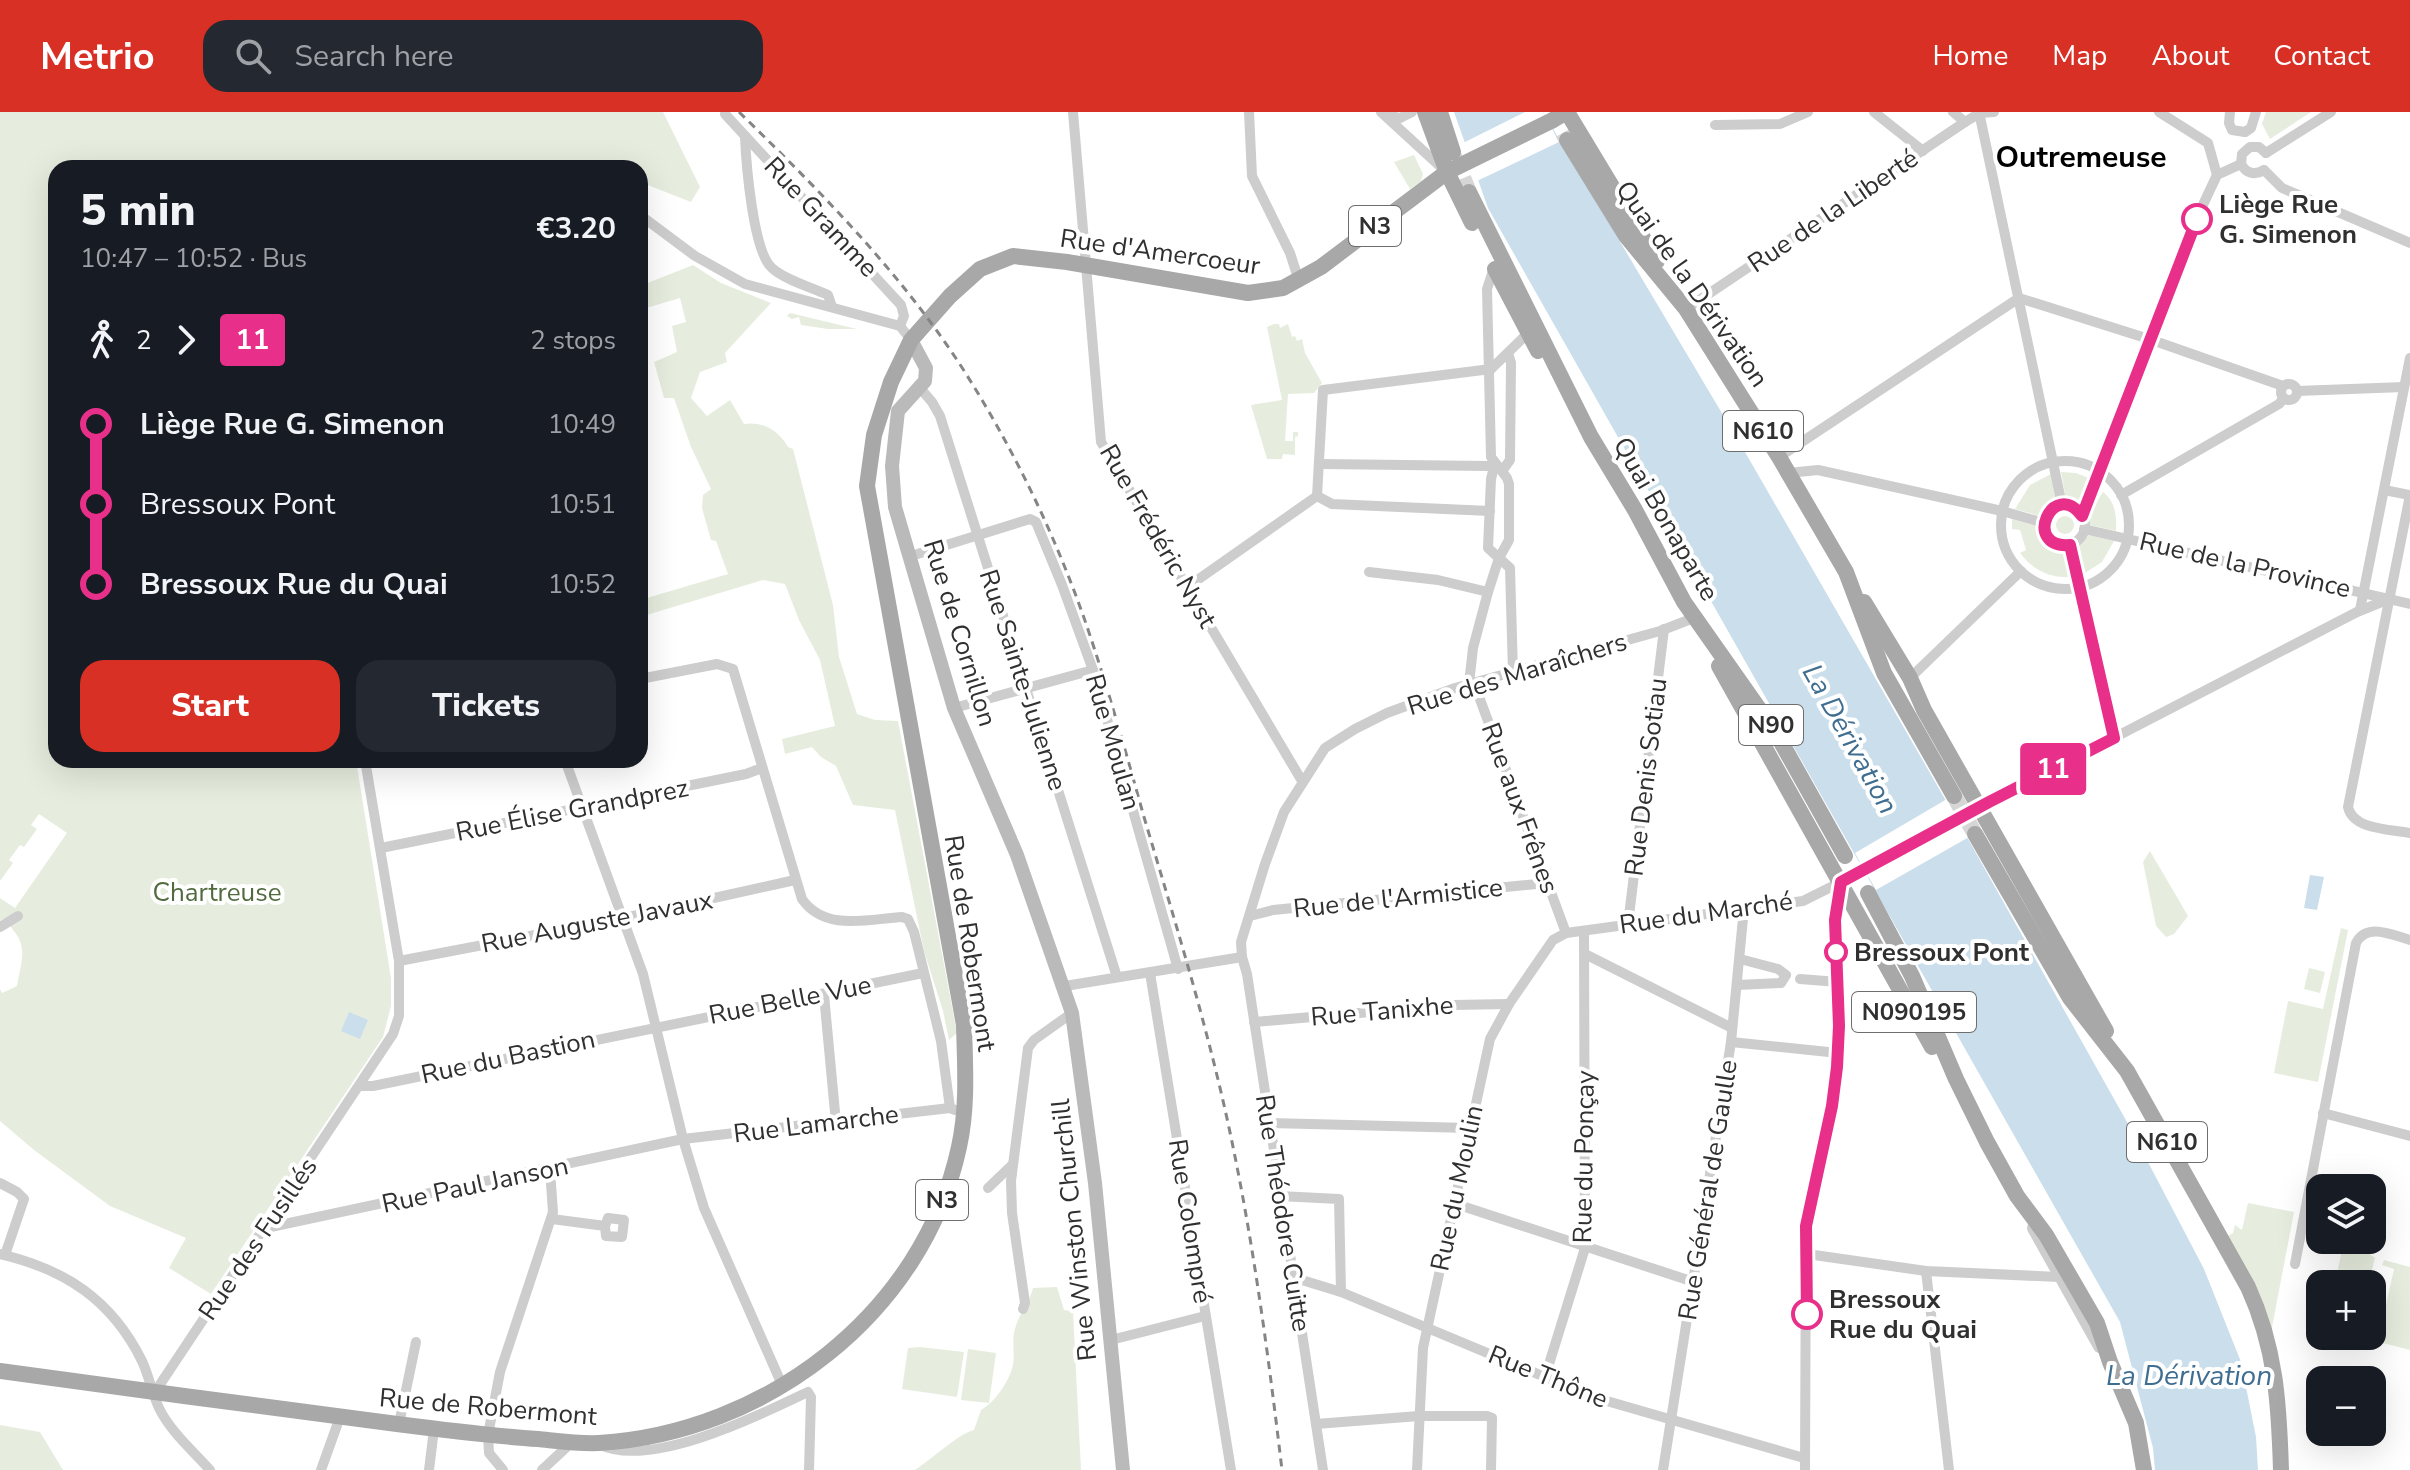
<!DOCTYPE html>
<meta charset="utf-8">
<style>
:root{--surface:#171b24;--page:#242831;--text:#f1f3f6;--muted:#9ea1a6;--accent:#d93025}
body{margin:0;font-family:"Nunito Sans",sans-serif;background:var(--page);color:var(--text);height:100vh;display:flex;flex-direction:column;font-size:30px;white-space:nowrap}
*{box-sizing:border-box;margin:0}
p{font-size:26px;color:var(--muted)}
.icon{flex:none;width:44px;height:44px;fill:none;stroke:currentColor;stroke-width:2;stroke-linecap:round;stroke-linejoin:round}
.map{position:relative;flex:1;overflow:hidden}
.side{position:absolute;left:48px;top:48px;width:600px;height:608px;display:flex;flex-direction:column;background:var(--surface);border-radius:24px;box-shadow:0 8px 32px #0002}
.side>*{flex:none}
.badge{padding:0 16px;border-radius:6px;font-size:28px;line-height:52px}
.fabs{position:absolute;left:2306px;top:1062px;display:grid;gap:16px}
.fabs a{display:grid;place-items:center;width:80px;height:80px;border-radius:16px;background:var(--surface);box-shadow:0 8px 32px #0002;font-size:40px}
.map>.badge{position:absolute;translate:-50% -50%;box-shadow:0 0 0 4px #fff}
.legs{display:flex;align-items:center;gap:12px;height:88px;padding:0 32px;font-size:26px}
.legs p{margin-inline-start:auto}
.head{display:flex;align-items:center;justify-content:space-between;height:136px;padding:0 32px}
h1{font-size:44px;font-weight:800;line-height:60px}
.button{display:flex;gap:16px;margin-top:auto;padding:16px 32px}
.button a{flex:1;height:92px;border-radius:24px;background:var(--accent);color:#fff;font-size:32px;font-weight:800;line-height:92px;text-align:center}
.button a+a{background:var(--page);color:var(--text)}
ul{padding:0 32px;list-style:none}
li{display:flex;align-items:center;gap:28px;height:80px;font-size:30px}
li i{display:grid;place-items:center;width:12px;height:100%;margin:0 10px;background:currentColor}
li i::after{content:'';width:20px;height:20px;margin:-10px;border:6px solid;border-radius:50%;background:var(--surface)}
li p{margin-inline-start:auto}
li:first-child i{background:linear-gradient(#0000 50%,currentColor 0)}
li:last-child i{background:linear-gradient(currentColor 50%,#0000 0)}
header{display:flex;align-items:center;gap:48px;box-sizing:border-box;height:112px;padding:0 40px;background:var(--accent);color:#fff}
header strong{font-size:38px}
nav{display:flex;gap:44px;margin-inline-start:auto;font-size:28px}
.search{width:560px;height:72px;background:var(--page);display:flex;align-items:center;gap:20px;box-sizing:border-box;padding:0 28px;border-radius:24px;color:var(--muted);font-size:30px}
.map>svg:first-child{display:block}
.green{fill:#e6edde}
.water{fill:#cbdeec}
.pier{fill:#fff}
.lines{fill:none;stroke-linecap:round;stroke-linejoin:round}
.primary-tunnel{stroke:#d6d6d6;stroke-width:16;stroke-dasharray:16 8;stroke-linecap:butt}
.minor{stroke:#cdcdcd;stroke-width:10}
.tertiary{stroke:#cdcdcd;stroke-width:14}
.secondary{stroke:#bababa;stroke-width:14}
.primary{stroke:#a8a8a8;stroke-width:16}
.rail{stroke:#858585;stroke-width:3;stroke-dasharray:8 6;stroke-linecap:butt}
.primary-bridge{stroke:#a8a8a8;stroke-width:16}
.line-1-casing{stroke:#fff;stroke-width:18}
.line-1{stroke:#e8308a;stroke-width:12}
.stop-1-dot{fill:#fff;stroke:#e8308a;stroke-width:4}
.labels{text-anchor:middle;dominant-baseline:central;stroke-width:8;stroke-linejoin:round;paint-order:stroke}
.shield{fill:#fff;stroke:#6e6e6e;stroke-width:2}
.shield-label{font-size:24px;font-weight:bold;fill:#303030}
.stop-label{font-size:26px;font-weight:bold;fill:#303030;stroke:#fff;text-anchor:start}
.street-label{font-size:26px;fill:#303030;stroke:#fff}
.park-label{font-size:26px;fill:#516b3e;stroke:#fff}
.water-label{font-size:28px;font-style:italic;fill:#3f6e91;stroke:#fff}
.quarter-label{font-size:30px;font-weight:bold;fill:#000;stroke:#fff}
</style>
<header>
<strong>Metrio</strong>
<div class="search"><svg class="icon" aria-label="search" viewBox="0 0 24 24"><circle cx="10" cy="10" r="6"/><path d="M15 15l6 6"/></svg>Search here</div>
<nav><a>Home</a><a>Map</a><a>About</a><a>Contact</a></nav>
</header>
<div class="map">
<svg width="2410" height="1358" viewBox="0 0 2410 1358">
<rect width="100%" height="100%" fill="#fff"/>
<g class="green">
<path d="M 0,0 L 663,0 L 700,75 L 691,90 L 640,70 L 640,56 L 56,56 L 56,648 L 356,648 L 391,866 L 391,894 L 383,925 L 211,1182 L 169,1156 L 186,1126 L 110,1094 L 34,1038 L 0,1009 L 0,877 L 2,881 L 17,874 C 23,841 29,832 3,807 L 0,809 L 0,786 L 15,796 L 67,721 L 39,702 L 31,713 L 37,717 L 24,735 L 20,733 L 9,748 L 13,751 L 0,769 Z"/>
<polygon points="2266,0 2311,0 2270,27 2262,12"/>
<polygon points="1414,43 1423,62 1421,69 1410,77 1394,50"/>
<path d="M 693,153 L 721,171 L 771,191 L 725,241 L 727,250 L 700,260 L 691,286 L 707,304 L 730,288 L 744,312 C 763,309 779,319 788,335 L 793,337 L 833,493 L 839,545 L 857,602 L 875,608 L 898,609 L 957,921 L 949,928 L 943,899 L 924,839 L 895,698 L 853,693 L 836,654 L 821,645 L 812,635 L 785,642 L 782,627 L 835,614 L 820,548 L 799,508 L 785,472 L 763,468 L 640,505 L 640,488 L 728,462 L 716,429 L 711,428 L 702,396 L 703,383 L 711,377 L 691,335 L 674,286 L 664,286 L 654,250 L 677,240 L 672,214 L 686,210 L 680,186 L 643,197 L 640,174 Z"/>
<polygon points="790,201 857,217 828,217 801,213 799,205 792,207 787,204"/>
<polygon points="1274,212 1279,212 1280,216 1288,212 1292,225 1295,224 1297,229 1302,227 1305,241 1322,271 1314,281 1288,282 1285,329 1293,329 1293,320 1298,320 1298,324 1295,325 1295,343 1283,342 1282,347 1267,347 1251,293 1282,288 1267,215"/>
<polygon points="2061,360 2076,361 2091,367 2081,393 2066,387"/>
<polygon points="2051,362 2056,389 2046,395 2040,404 2015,397 2030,373"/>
<path d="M 2103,380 C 2115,389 2117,404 2116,419 L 2090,413 L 2088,403 Z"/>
<circle cx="2065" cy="413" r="9"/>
<path d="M 2012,407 L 2039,415 C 2041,430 2051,437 2066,439 L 2071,465 C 2049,466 2033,458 2020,441 L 2026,438 L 2020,418 L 2012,417 Z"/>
<polygon points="2089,423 2114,429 2102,450 2082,463 2076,436"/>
<polygon points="2150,739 2188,804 2174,822 2166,825 2156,814 2143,750"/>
<polygon points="2341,816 2348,818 2318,970 2274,961 2288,889 2323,897"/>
<polygon points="2309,856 2325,860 2320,881 2304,877"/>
<polygon points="2248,1091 2294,1100 2270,1226 2224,1126 2233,1121 2235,1113 2242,1118"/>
<polygon points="2360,1135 2375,1146 2369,1169 2337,1161 2342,1138 2358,1142"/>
<polygon points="2384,1148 2410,1155 2410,1238 2356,1224 2372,1224 2372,1218 2383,1220 2386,1207 2383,1206 2394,1157 2382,1153"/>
<path d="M 1057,1175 L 1064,1198 L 1073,1199 L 1081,1358 L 915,1358 C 929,1349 961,1320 974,1318 L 981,1298 C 995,1290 1009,1270 1013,1253 C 1015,1243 1012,1232 1014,1221 C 1017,1204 1029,1192 1033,1176 Z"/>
<polygon points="920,1235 964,1240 957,1285 902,1277 908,1236"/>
<polygon points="968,1237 996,1241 989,1291 961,1288"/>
<polygon points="0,1313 40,1320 63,1358 0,1358"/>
</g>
<g class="water">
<polygon points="1454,0 1543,0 1745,340 1968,727 2127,1010 2204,1157 2241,1250 2256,1325 2258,1358 2155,1358 2153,1336 2120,1210 1488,96"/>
<polygon points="2310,763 2324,765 2317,798 2304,796"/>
<polygon points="349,900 368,908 360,927 341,919"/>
</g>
<g class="pier">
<polygon points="1525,0 1543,0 1559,30 1477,69 1461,32"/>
<polygon points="1947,687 1969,725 1876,778 1855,741"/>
</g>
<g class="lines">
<g class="primary-tunnel">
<polyline points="1551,0 1567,28"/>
<polyline points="1454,44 1469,80"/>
<polyline points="1954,684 1975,722"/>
</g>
<g class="minor">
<polyline points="1073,0 1101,330 1302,669"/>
<polyline points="1249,0 1252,64 1290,141 1299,169"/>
<polyline points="1381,0 1442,56"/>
<polyline points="1874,0 1923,39"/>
<polyline points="1953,0 1965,10"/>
<polyline points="1979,0 2062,393"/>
<polyline points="2159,0 2208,31 2217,63"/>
<polyline points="2230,0 2229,11 2232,18 2245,20"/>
<polyline points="725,2 901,193 904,204 900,214"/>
<polyline points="1388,3 1400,6 1412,0"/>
<polyline points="1715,13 1780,12 1808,0"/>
<polyline points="2245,20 2251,16 2256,0"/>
<path d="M 745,24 C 746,50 753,140 772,156 C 783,167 813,176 828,183 L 832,195"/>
<polyline points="2266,41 2331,0"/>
<polyline points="2241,52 2242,42 2250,35 2259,35 2266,41"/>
<path d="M 2241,52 C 2246,61 2254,64 2264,58"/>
<polyline points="2264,58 2282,76 2410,131"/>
<polyline points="640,103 695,144 745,172 900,214 911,228"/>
<polyline points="1686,197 1965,10 1980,1 1994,0"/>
<polyline points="1491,257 1527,222"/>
<circle cx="2289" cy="280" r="8"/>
<polyline points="920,276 932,290 940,304 1117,865"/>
<polyline points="2297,279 2404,275"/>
<polyline points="1779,345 2019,186 2152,228 2283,274"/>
<circle cx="2065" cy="413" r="64"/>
<polyline points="1320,352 1488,354 1495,352"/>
<polyline points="1497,355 1493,359 1491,367 1488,436 1510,456 1513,561"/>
<polyline points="1502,359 1510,348 1511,251 1508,241"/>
<polyline points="1788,361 1818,358 2002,399 2044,411"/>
<polyline points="2384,378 2410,383"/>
<polyline points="2121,383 2279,292 2284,286"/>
<path d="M 2410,383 L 2348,695 C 2353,718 2390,717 2410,721"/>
<polyline points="1317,384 1323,278 1491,257"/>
<circle cx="2065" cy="413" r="20"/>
<polyline points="2082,404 2201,97 2217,63 2241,52"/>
<polyline points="2084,417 2410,492"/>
<polyline points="2070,433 2114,626"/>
<polyline points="911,444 1030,407 1036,410 1062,473 1093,558 1178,857"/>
<polyline points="1369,460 1438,468 1488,480"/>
<polyline points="1186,476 1317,384 1332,392 1490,399"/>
<polyline points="2360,498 2410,246"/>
<polyline points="1910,566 2021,459"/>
<path d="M 640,567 L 717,552 L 733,557 L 802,787 C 825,820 868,807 902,805 L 908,807 L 914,820 L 941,929 L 950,996 L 955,998"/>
<polyline points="1474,571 1566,821"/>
<polyline points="1469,572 1473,536 1488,480 1499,446 1509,428 1509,372 1507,366 1491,345 1487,177 1494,156"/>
<polyline points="954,596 1093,558"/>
<polyline points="565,648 643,862 683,1027 704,1096 783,1275"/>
<polyline points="1988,691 2357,500 2389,487"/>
<polyline points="381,736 746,662 762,656"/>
<polyline points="1250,804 1273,798 1547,771"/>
<polyline points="1628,812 1664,517"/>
<polyline points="0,815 18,804"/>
<polyline points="1585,842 1732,916"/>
<polyline points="1242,845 1247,862 1323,1358"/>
<polyline points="399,849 624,806 795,768"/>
<polyline points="1150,861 1231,1358"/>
<polyline points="1800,867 1838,870"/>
<polyline points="1737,873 1781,871 1786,863 1778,857 1740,847"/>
<polyline points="1065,874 1242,845 1241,830 1265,752 1284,700 1325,636 1355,617 1387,601 1455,576 1660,519 1691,507"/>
<polyline points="824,883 836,1011"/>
<polyline points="1254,910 1452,893 1509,892"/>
<polyline points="1731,930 1838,941"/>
<polyline points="360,974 373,974 923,861"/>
<polyline points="2323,1001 2410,1024"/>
<polyline points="1269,1011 1469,1016"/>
<polyline points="0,1071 17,1080 24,1087 5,1143"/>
<polyline points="988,1076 1012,1053"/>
<polyline points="1279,1084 1339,1087 1341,1180"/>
<polyline points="1453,1091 1694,1170"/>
<polyline points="552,1107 605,1114 606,1124 622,1125 624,1108 608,1106 605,1114"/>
<polyline points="266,1116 683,1027 950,996"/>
<path d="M 0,1142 C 65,1157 112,1188 142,1249 C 149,1264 152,1281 159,1296 C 170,1319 193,1339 210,1358"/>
<polyline points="1807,1142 1926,1159 2059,1165"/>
<path d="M 2295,1152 L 2356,831 C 2367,810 2392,823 2410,828"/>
<polyline points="1926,1159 1949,1358"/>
<polyline points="1292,1165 1341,1180 1593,1285 1804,1346"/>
<polyline points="1023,1197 1025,1191 1012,1101 1011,1069 1028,936 1034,928 1072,901"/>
<polyline points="1111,1228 1205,1204"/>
<polyline points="1545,1265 1585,1136 1584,819"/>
<polyline points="155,1280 393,922 399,904 399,849 365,648"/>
<polyline points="399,1312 416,1230"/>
<polyline points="1316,1312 1419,1304 1487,1304 1492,1306 1491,1358"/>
<path d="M 599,1332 C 649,1358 760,1303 808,1280 L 811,1285 L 809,1358"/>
<polyline points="321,1358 340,1305"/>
<polyline points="429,1358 434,1317"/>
<polyline points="503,1358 489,1341 488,1323 500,1260 553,1100 550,1058"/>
<polyline points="542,1358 572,1330"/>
<polyline points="1417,1358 1423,1236 1490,927 1509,892 1553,828 1566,821 1803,789 1841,770"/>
<polyline points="1663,1358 1731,930 1744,796"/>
<polyline points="1805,1358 1806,1114 1832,994 1837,955 1839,914 1835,808 1841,772"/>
</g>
<g class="tertiary">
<polyline points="1841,770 1988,691"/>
<polyline points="2034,1116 2100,1234"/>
</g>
<polyline class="secondary" points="911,228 926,256 925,269 898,299 892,354 895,395 954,596 1017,743 1072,901 1095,1071 1123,1358"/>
<g class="primary">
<polyline points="1425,0 1447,60 1472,111"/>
<polyline points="1440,0 1453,40"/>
<polyline points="1567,0 1657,149"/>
<polyline points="1567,28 1626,124 1686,197 1779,345 1846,460 1884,561 1954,684"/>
<polyline points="1469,80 1591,325 1635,398 1684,490 1776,621 1845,744"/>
<polyline points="1495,157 1538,239"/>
<polyline points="1864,490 1910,566 1924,598 2106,919"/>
<polyline points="1719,554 1932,935"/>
<path d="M 1975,722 L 2070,886 L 2127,959 L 2248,1175 C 2276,1236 2279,1292 2281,1358"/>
<polyline points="1868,781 1912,864 1956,967 1987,1030 2017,1084 2046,1123 2097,1211 2110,1250 2136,1311 2144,1358"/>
<path d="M 0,1259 C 132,1277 265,1295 397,1312 C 444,1318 491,1324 538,1327 C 558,1329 579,1332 599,1331 C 765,1321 923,1202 959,1035 C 968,995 965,953 964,913 L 867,374 L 874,323 L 891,270 L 911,228 L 950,184 L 980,157 L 1013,144 L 1067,150 L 1248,181 L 1283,176 L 1321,155 L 1447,60 L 1553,8"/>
</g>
<path class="rail" d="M 739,0 C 820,79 899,159 961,254 C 1011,332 1052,416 1083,503 C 1106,569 1125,637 1144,705 C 1171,796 1199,887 1221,980 C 1250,1104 1267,1232 1282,1358"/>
<polyline class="primary-bridge" points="1553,8 1563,2"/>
</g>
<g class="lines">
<g class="line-1-casing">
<path id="line-1" d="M 1807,1202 L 1806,1114 L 1832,994 L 1837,955 L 1839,914 L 1835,808 L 1841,770 L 1989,690 L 2114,626 L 2070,433 C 2021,437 2053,365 2082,404 L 2197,107"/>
</g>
<use href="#line-1" class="line-1"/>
</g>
<g class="stop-1-dot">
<circle cx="2197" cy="107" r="14"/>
<circle cx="1836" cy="840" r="10"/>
<circle cx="1807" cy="1202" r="14"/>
</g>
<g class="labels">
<g class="shield">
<rect x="1349" y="94" width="52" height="40" rx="6"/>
<rect x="1723" y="299" width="80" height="40" rx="6"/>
<rect x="1739" y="593" width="64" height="40" rx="6"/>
<rect x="1852" y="880" width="124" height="40" rx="6"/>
<rect x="2127" y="1010" width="80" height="40" rx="6"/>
<rect x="916" y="1068" width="52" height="40" rx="6"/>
</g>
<g class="shield-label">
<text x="1375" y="114">N3</text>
<text x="1763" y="319">N610</text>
<text x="1771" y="613">N90</text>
<text x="1914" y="900">N090195</text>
<text x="2167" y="1030">N610</text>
<text x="942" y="1088">N3</text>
</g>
<g class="stop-label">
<text x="2219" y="92">Liège Rue<tspan x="2219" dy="30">G. Simenon</tspan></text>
<text x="1854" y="840">Bressoux Pont</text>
<text x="1829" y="1187">Bressoux<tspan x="1829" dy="30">Rue du Quai</tspan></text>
</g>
<g class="street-label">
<text transform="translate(1833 99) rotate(-34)">Rue de la Liberté</text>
<text transform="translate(821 105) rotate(47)">Rue Gramme</text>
<text transform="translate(1160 140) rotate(8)">Rue d'Amercoeur</text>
<text transform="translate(1692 172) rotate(55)">Quai de la Dérivation</text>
<text transform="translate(1666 407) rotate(60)">Quai Bonaparte</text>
<text transform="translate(1158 424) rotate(60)">Rue Frédéric Nyst</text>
<text transform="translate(2245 453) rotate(13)">Rue de la Province</text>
<text transform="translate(960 521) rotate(73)">Rue de Cornillon</text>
<text transform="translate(1517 562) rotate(-17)">Rue des Maraîchers</text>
<text transform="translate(1023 568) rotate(72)">Rue Sainte-Julienne</text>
<text transform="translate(1113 630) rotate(74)">Rue Moulan</text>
<text transform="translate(1646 665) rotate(-83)">Rue Denis Sotiau</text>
<text transform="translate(1520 696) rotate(70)">Rue aux Frênes</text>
<text transform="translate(572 698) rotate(-11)">Rue Élise Grandprez</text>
<text transform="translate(1398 786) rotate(-6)">Rue de l'Armistice</text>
<text transform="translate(1706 801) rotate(-8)">Rue du Marché</text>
<text transform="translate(597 810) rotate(-11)">Rue Auguste Javaux</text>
<text transform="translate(970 831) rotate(81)">Rue de Robermont</text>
<text transform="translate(790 888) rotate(-11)">Rue Belle Vue</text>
<text transform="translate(1382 899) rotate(-5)">Rue Tanixhe</text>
<text transform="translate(508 945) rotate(-12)">Rue du Bastion</text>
<text transform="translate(816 1012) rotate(-7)">Rue Lamarche</text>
<text transform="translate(1584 1045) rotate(-89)">Rue du Ponçay</text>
<text transform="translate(475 1073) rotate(-12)">Rue Paul Janson</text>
<text transform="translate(1457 1076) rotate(-78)">Rue du Moulin</text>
<text transform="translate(1708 1078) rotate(-81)">Rue Général de Gaulle</text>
<text transform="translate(1283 1101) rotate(81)">Rue Théodore Cuitte</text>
<text transform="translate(1190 1109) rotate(81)">Rue Colompré</text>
<text transform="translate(1074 1118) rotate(-96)">Rue Winston Churchill</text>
<text transform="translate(258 1127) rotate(-56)">Rue des Fusillés</text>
<text transform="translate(1548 1265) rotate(22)">Rue Thône</text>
<text transform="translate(488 1295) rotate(5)">Rue de Robermont</text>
</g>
<g class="park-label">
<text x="217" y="780">Chartreuse</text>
</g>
<g class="water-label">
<text transform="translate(1850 627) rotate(61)">La Dérivation</text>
<text x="2189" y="1264">La Dérivation</text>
</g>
<g class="quarter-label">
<text x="2081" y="45">Outremeuse</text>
</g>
</g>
</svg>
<div class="fabs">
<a><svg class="icon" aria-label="layers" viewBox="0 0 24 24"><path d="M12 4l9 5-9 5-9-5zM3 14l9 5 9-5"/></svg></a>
<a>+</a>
<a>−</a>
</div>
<b class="badge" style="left:2053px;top:657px;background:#e8308a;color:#fff">11</b>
<section class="side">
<div class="head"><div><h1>5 min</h1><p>10:47 – 10:52 · Bus</p></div><b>€3.20</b></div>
<div class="legs"><svg class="icon" aria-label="walk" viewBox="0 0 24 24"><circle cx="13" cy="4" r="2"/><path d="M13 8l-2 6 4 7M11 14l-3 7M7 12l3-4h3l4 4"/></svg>2<svg class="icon" aria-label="forward" viewBox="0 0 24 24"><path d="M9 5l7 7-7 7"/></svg><b class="badge" style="background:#e8308a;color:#fff">11</b><p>2 stops</p></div>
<ul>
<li><i style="color:#e8308a"></i><b>Liège Rue G. Simenon</b><p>10:49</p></li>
<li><i style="color:#e8308a"></i><span>Bressoux Pont</span><p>10:51</p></li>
<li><i style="color:#e8308a"></i><b>Bressoux Rue du Quai</b><p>10:52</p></li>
</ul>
<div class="button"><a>Start</a><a>Tickets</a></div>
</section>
</div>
